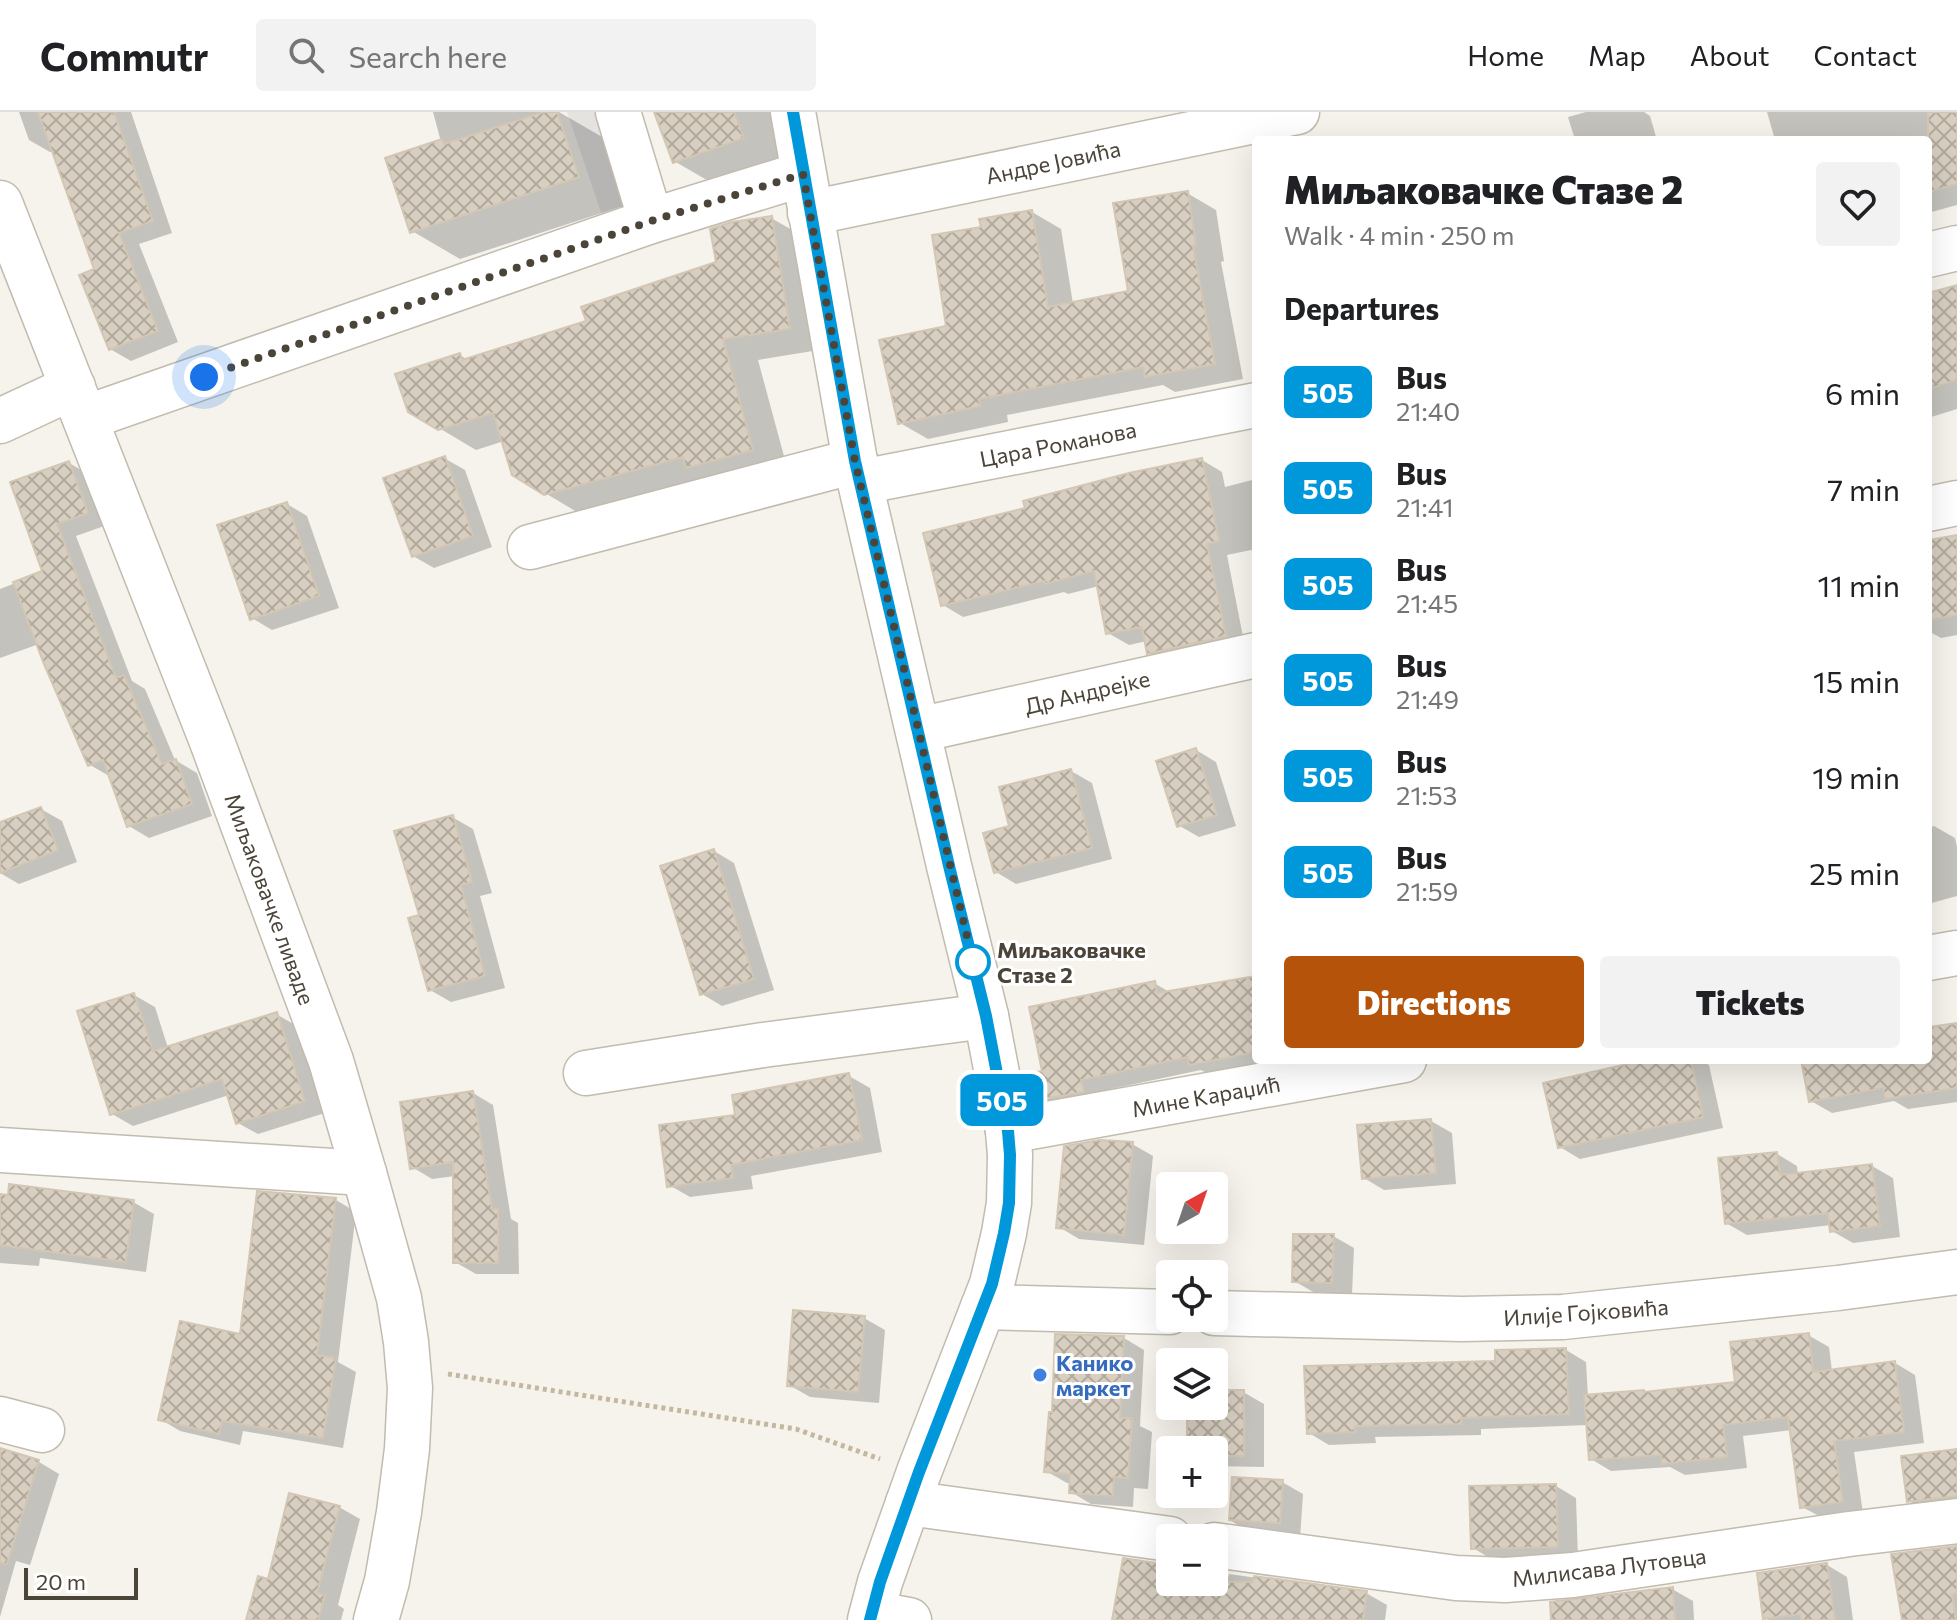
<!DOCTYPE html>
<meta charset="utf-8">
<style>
:root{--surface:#fff;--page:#f2f2f2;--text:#202124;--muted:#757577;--line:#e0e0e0;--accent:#b45309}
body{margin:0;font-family:Commissioner,sans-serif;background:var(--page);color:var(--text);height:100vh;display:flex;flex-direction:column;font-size:30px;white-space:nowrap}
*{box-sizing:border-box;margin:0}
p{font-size:26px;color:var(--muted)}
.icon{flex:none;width:44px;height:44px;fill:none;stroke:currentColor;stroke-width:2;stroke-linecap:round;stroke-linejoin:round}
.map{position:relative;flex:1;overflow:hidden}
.sheet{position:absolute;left:1252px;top:24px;width:680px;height:928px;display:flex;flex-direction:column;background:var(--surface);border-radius:8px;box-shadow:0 8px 32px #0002}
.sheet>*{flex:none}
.badge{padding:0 16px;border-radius:12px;font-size:28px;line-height:52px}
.needle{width:52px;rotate:40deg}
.fabs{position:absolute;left:1156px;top:1060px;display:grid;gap:16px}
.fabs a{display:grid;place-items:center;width:72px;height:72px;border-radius:8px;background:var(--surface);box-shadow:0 8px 32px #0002;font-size:40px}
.scale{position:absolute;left:24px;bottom:20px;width:114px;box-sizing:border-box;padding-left:8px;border:4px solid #4b4439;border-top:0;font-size:22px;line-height:28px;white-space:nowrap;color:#4b4439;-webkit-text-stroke:6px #fff;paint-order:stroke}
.you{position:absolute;width:40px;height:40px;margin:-20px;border:6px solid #fff;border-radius:50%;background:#1a73e8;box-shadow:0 0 0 12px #1a73e833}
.map>.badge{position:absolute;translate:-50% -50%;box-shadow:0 0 0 4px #fff}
h2{padding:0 32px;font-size:30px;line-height:72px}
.round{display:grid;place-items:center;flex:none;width:84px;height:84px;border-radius:8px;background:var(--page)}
.summary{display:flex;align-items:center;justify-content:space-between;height:136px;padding:0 32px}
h1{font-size:38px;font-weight:800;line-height:60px}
.cta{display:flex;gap:16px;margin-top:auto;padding:16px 32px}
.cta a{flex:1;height:92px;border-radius:8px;background:var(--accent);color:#fff;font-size:32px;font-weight:800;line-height:92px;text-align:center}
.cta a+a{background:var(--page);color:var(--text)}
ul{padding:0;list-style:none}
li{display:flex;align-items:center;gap:24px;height:96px;padding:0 32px}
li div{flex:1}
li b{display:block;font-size:30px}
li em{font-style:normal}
li .badge{min-width:88px;font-weight:700;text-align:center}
header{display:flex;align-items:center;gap:48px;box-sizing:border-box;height:112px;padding:0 40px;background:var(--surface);border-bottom:2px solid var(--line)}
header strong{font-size:38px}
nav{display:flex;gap:44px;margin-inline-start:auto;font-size:28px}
.search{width:560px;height:72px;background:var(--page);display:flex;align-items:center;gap:20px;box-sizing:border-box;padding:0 28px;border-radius:8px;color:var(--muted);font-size:30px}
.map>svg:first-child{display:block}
.parking{fill:#e5e3e0}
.shadow{fill:#0003}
.building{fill:url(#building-cross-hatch);stroke:#d3c7b4;stroke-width:2}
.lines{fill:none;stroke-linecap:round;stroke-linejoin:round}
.minor-casing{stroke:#c2bbae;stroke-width:47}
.path{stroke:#c4b79f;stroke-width:5;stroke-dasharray:4 4;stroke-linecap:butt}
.minor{stroke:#fff;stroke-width:44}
.line-casing{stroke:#fff;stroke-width:18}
.line{stroke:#0098da;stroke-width:12}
.walk{stroke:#4b4439;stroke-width:8;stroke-dasharray:0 14.4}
.stop-dot{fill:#fff;stroke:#0098da;stroke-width:4}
.shop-dot{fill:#3f7fe0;stroke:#fff;stroke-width:3}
.labels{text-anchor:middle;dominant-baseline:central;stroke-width:6;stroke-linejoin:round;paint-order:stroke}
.street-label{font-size:22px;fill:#4b4439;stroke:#fff}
.stop-label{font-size:22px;font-weight:bold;fill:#4b4439;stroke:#fff;text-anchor:start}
.shop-label{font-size:22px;font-weight:bold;fill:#366cbe;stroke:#fff;text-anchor:start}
</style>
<header>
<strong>Commutr</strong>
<div class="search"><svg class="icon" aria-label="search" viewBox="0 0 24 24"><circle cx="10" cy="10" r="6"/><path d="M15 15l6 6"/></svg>Search here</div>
<nav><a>Home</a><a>Map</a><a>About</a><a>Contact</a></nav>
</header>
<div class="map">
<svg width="1957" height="1508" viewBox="0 0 1957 1508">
<defs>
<pattern id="building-cross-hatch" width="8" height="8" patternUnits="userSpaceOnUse" patternTransform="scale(2)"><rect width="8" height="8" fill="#d8cfc1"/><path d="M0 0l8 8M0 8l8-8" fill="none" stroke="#b1aa9e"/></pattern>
</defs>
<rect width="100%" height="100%" fill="#f6f3ec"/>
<polygon class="parking" points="567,0 606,0 640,100 605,112"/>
<g class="shadow">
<polygon points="19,0 131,0 172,121 139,132 178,230 131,249 110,237 96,159 54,39 50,40 29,28"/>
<polygon points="433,0 559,0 604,26 626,93 460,147 412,119 441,30"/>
<polygon points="656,0 776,0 799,59 731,82 674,49"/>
<polygon points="1586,0 1644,0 1650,4 1657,28 1575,28 1568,5"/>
<polygon points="1767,0 1957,0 1957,93 1928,101 1928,28 1775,28"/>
<polygon points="1404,24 1411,28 1384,28"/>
<polygon points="1187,81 1216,98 1224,149 1221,150 1243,267 1175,280 1163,273 1007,303 1008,310 928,327 900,311 949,215 984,117 1032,100 1061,117 1073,192 1130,181"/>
<polygon points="771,106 808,127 825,237 758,248 788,359 582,403 545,381 504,329 476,338 439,316 460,243 468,248 589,210 718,151"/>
<polygon points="1957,175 1957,297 1928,306 1928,212"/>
<polygon points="444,346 465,358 492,435 434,456 413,444"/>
<polygon points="1202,348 1222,360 1225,375 1256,367 1256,437 1227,443 1245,535 1170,552 1149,540 1147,529 1129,533 1108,521 1099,474 1068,482 1064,480 963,505 943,493 1027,397"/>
<polygon points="69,351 90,363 107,413 76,424 132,569 145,577 175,648 197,661 212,704 149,726 129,714 111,665 90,653 39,532 0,546 0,477 44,460"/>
<polygon points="287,392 307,404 339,496 272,518 252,506"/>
<polygon points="1957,425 1957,523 1941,526 1928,519 1928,430"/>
<polygon points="1196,638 1216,650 1236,714 1199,725 1178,713"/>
<polygon points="1071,659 1092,671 1112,747 1016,772 996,760 1012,715"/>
<polygon points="41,697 62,709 77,750 19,772 0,761 0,712"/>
<polygon points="452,705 473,717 492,781 480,784 505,876 451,890 430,878 421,804"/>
<polygon points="1934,714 1955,726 1957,735 1957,784 1928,792 1928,716"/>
<polygon points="714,739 734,751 774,878 722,894 702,882"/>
<polygon points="1256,866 1256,948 1296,948 1212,964 1201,958 1101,979 1103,991 1059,999 1038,987 1044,960 1154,871 1171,881"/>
<polygon points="134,883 155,895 168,936 276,902 297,914 325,1001 258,1022 238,1011 229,983 133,1014 112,1002"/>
<polygon points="1957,913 1957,990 1908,997 1894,989 1832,1001 1811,989 1803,948 1928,948 1928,917"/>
<polygon points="1656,948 1700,948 1709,953 1723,1016 1580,1047 1560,1035"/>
<polygon points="849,964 870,976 882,1040 751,1064 753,1077 690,1085 669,1073 738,1005"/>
<polygon points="473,981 493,993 511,1107 518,1111 519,1162 476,1162 455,1150 455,1064 432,1067 412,1055"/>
<polygon points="1431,1009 1452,1021 1456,1072 1384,1078 1364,1066"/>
<polygon points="1132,1032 1153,1044 1144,1133 1079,1127 1059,1115"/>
<polygon points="1777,1042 1797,1054 1798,1063 1872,1054 1893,1066 1900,1125 1853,1131 1832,1119 1831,1113 1747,1123 1726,1111"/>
<polygon points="259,1081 336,1088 356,1100 338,1250 356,1260 343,1336 243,1319 240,1333 180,1319 160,1307 241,1224"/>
<polygon points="0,1084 133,1090 154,1102 146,1160 40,1146 39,1154 0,1151"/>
<polygon points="1333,1124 1354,1136 1352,1182 1315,1181 1294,1169"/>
<polygon points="864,1206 885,1218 879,1291 810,1285 789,1273"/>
<polygon points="1808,1223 1829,1235 1832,1259 1895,1251 1915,1263 1924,1331 1854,1340 1863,1401 1823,1406 1802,1395 1791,1318 1743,1324 1747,1356 1685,1363 1670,1355 1611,1359 1591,1347 1588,1313 1481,1317 1481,1323 1375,1325 1376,1331 1329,1333 1309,1321 1497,1251 1566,1238 1586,1250 1588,1285 1737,1272"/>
<polygon points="1124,1226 1144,1238 1140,1314 1152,1320 1148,1377 1134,1376 1133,1395 1091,1392 1071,1380 1071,1371 1067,1371 1046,1359"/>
<polygon points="1214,1280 1243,1280 1264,1292 1264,1355 1214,1354 1214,1338 1189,1338 1189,1294 1214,1294"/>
<polygon points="0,1338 39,1350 59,1362 30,1453 16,1449 0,1505"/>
<polygon points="1957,1339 1957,1397 1930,1401 1909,1389"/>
<polygon points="1234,1367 1282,1370 1303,1382 1300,1427 1252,1421 1231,1409"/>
<polygon points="1556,1374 1576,1386 1578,1446 1493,1448 1473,1436"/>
<polygon points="339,1395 360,1407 338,1493 344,1497 341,1508 248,1508 269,1469"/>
<polygon points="1957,1435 1957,1508 1904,1508"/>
<polygon points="1827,1453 1847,1465 1853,1508 1769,1508 1765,1506"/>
<polygon points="1170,1456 1170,1470 1214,1470 1214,1464 1228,1466 1229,1462 1366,1481 1387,1493 1385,1508 1114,1508"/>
<polygon points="1672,1477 1693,1489 1694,1508 1600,1508"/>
</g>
<g class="building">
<polygon points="38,0 114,0 153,109 119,121 158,219 109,238 79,163 94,157"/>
<polygon points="544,0 557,0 579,65 410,121 385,46 442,27 444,32"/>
<polygon points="654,0 734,0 744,26 673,51"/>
<polygon points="1928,0 1957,0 1957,72 1928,80"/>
<polygon points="1188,79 1196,133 1193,134 1215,252 1145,265 1143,255 979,287 980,294 898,312 879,228 946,214 932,123 981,115 979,107 1032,98 1048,195 1128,179 1113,91"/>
<polygon points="772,104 790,217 723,227 753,338 686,356 683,345 544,383 512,363 493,301 438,318 408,300 395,262 460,241 462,248 586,209 581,195 716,150 710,117 732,110"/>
<polygon points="1957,173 1957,268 1928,277 1928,181"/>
<polygon points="445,344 473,424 412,445 383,366"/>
<polygon points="1202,346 1219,429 1207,432 1226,524 1147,542 1142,515 1106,522 1094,459 1045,472 1045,469 941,494 923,421 1025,396 1023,389 1129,361"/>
<polygon points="69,349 88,401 57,412 116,566 124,563 162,652 176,647 192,692 127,715 103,648 88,654 44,552 13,470 42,459 10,370"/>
<polygon points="287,390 319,484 250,508 217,413"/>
<polygon points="1957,423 1957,503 1928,508 1928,428"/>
<polygon points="1196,636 1217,703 1177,715 1156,649"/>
<polygon points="1071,657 1092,736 994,761 983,721 1009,714 999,675"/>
<polygon points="41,695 58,738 0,761 0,710"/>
<polygon points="453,703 472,770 461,773 485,864 428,879 408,806 419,803 394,719"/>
<polygon points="714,737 754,867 700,883 660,754"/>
<polygon points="1256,864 1256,940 1189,953 1188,945 1081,968 1084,980 1037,988 1030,961 1042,959 1029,895 1155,869 1157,881"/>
<polygon points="134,881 153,939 277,900 305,989 236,1012 222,967 110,1003 77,899"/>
<polygon points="1957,911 1957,976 1885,987 1883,976 1809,990 1801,948 1928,948 1928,915"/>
<polygon points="1645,948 1691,948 1703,1005 1558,1036 1543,971"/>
<polygon points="849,961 862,1028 731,1053 733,1066 667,1075 659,1013 735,1003 732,983"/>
<polygon points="473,979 492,1097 498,1097 498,1151 453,1151 453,1050 410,1057 400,990"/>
<polygon points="1431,1007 1436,1061 1362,1067 1357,1013"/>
<polygon points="1100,1028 1133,1030 1124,1123 1056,1116 1064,1034"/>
<polygon points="1777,1040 1780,1063 1872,1052 1880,1114 1830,1120 1828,1101 1725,1112 1718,1046"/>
<polygon points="9,1072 134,1088 126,1150 0,1133 0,1082 8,1083"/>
<polygon points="257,1079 336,1086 317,1243 336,1246 323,1326 222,1309 219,1322 158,1308 180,1209 240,1222"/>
<polygon points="1293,1122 1334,1122 1332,1171 1292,1170"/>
<polygon points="793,1198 865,1204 858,1280 787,1274"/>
<polygon points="1809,1221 1813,1260 1895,1249 1904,1320 1834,1329 1843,1390 1800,1396 1788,1305 1723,1313 1727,1345 1662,1352 1661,1343 1589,1348 1584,1283 1644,1278 1644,1280 1735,1270 1730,1230"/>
<polygon points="1055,1222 1124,1224 1120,1306 1132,1306 1128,1366 1114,1365 1113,1384 1069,1381 1070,1362 1044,1360 1049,1300 1052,1300"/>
<polygon points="1566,1236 1569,1302 1461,1306 1461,1312 1355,1314 1355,1320 1307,1322 1304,1254 1495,1249 1495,1238"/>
<polygon points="1214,1278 1244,1278 1244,1344 1214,1344 1214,1338 1187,1338 1187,1294 1214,1294"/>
<polygon points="0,1336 39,1348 7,1452 0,1451"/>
<polygon points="1957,1337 1957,1384 1907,1390 1901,1344"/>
<polygon points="1232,1365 1283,1368 1280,1411 1229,1408"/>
<polygon points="1556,1372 1558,1435 1471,1437 1469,1374"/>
<polygon points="289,1381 340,1394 317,1481 325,1483 318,1508 246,1508 258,1464 268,1467"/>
<polygon points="1957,1434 1957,1481 1952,1482 1956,1508 1902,1508 1891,1442"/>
<polygon points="1123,1446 1170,1453 1170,1470 1253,1470 1254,1464 1367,1479 1363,1508 1112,1508"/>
<polygon points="1827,1451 1835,1508 1801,1508 1800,1502 1763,1507 1757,1461"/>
<polygon points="1673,1475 1675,1508 1551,1508 1550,1490"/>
</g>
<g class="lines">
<g class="minor-casing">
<g id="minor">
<polyline points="618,0 651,109"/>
<polyline points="793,0 855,349 950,758 986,904 1008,1019 1010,1043 1009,1091 1004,1121 992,1172 919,1360 880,1470 870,1508"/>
<polyline points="0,91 211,627 331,949 364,1061 399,1186 406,1230 410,1276 407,1337 399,1400 387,1469 376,1508"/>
<polyline points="810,101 1297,0"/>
<polyline points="1928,143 1957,136"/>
<polyline points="85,306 651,109 803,62"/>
<polyline points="0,309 73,275"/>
<polyline points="861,370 1256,293"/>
<polyline points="1928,397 1957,391"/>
<polyline points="530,435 855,349"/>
<polyline points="918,618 1256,543"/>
<polyline points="1928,846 1957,841"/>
<polyline points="586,961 763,933 986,904"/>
<polyline points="1008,1019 1404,948"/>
<polyline points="0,1038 364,1061"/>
<polyline points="983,1195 1170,1200"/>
<polyline points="1214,1201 1462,1207 1563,1205 1838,1176 1957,1160"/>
<polyline points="0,1307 42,1318"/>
<polyline points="908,1391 1170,1427"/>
<polyline points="1214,1433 1456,1466 1505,1468 1573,1463 1849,1422 1957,1409"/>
<polyline points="872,1501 909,1508"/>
</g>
</g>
<polyline class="path" points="448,1262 796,1317 880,1347"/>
<use href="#minor" class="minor"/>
</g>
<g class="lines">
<g class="line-casing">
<polyline id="line" points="793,0 855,349 950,758 986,904 1008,1019 1010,1043 1009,1091 1004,1121 992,1172 919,1360 880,1470 870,1508"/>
</g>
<use href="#line" class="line"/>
<polyline class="walk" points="204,265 651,109 803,62 855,349 973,850"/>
</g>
<circle class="stop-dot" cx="973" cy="850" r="16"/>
<circle class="shop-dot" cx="1040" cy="1263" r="8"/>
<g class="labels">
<g class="street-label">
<text transform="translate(1053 50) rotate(-12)">Андре Јовића</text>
<text transform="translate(1058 332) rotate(-11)">Цара Романова</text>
<text transform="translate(1087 580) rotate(-13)">Др Андрејке</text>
<text transform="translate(270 787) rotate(70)">Миљаковачке ливаде</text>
<text transform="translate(1206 984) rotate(-10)">Мине Караџић</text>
<text transform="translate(1586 1200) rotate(-4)">Илије Гојковића</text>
<text transform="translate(1609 1455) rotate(-7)">Милисава Лутовца</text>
</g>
<g class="stop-label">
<text x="997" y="837">Миљаковачке<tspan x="997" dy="25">Стазе 2</tspan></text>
</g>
<g class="shop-label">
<text x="1056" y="1250">Канико<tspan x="1056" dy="25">маркет</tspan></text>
</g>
</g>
</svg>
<div class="fabs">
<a><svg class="needle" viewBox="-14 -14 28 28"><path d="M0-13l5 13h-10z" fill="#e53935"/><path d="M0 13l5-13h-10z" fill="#757577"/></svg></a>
<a><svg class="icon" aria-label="locate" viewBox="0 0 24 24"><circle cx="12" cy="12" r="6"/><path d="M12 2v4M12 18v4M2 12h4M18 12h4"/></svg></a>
<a><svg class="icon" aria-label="layers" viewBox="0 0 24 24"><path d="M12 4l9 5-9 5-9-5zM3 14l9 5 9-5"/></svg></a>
<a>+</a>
<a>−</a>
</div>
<div class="scale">20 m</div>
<div class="you" style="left:204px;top:265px"></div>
<b class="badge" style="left:1002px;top:988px;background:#0098da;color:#fff">505</b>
<section class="sheet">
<div class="summary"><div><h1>Миљаковачке Стазе 2</h1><p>Walk · 4 min · 250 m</p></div><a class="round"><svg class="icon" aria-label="heart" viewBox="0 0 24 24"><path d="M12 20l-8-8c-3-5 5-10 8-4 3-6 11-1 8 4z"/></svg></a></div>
<h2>Departures</h2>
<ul>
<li><span class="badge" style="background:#0098da;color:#fff">505</span><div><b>Bus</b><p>21:40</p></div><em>6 min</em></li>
<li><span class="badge" style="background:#0098da;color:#fff">505</span><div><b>Bus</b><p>21:41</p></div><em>7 min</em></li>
<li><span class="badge" style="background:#0098da;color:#fff">505</span><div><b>Bus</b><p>21:45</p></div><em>11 min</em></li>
<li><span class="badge" style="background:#0098da;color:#fff">505</span><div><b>Bus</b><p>21:49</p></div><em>15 min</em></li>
<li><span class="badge" style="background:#0098da;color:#fff">505</span><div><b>Bus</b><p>21:53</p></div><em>19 min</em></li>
<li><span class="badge" style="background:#0098da;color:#fff">505</span><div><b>Bus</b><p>21:59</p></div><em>25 min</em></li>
</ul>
<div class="cta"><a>Directions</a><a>Tickets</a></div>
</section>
</div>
